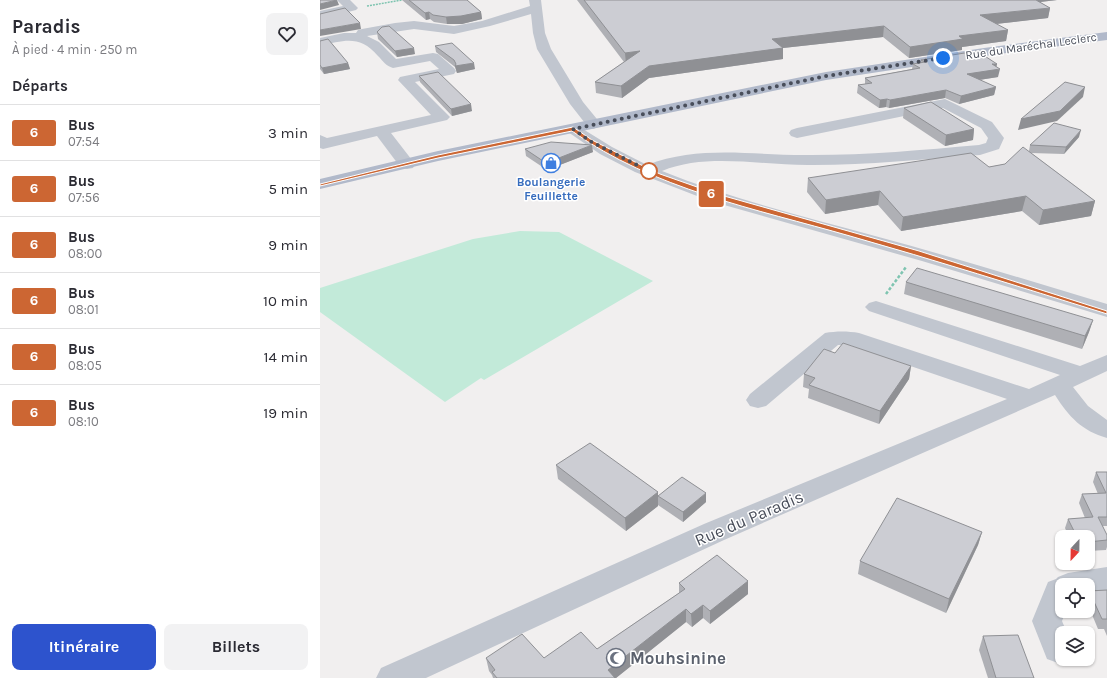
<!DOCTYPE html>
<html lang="fr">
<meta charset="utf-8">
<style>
:root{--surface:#fff;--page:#f2f2f3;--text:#2b2b33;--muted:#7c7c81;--line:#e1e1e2;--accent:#2d53cd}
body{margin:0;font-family:Karla,sans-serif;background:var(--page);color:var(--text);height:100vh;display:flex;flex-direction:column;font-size:15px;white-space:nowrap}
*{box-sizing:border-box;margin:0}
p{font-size:13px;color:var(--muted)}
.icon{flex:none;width:22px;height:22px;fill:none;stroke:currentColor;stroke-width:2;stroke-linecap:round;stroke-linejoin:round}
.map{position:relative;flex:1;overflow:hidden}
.drawer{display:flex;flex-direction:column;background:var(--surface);width:320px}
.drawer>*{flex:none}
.badge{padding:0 8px;border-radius:3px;font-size:14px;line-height:26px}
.needle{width:26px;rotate:202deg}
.fabs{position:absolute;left:735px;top:530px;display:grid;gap:8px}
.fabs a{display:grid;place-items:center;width:40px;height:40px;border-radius:8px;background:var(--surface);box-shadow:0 1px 3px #0004;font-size:20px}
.you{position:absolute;width:20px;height:20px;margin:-10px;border:3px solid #fff;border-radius:50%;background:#1a73e8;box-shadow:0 0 0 6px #1a73e833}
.map>.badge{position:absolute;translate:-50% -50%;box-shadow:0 0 0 2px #fff}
h2{padding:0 12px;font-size:15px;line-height:36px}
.round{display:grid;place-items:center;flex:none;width:42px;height:42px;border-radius:8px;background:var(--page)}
.summary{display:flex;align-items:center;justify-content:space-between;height:68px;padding:0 12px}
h1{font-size:19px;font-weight:700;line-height:30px}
.primary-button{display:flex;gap:8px;margin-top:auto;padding:8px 12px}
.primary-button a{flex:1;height:46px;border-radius:8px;background:var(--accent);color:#fff;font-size:16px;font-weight:700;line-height:46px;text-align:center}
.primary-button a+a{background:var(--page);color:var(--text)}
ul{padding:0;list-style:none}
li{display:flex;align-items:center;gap:12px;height:56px;padding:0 12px;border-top:1px solid var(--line)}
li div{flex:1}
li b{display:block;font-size:15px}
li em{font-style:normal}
li .badge{min-width:44px;font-weight:700;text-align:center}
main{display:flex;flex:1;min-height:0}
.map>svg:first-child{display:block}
.green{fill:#c2ead9}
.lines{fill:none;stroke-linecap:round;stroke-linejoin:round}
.path-far1{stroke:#7ec4b0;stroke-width:1.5;stroke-dasharray:2 1;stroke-linecap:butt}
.path{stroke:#7ec4b0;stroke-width:2.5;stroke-dasharray:3 2;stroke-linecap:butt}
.minor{fill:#c1c6cf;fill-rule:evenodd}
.major{fill:#b1b9ca;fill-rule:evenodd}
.wall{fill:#afb0b5}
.shaded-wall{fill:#8f9094}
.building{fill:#cccdd3;stroke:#8f9094}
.line{fill:#c63;stroke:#fff}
.walk{stroke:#494e5a;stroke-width:4;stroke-dasharray:0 7.2}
.stop-dot{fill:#fff;stroke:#c63;stroke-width:2}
.labels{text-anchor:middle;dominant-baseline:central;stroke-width:3;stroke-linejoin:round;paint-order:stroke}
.far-street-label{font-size:12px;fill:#494e5a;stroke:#fff}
.far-shop-label{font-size:12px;font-weight:bold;fill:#366cbe;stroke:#fff}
.near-street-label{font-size:17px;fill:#494e5a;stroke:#fff}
.near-worship-label{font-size:17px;font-weight:bold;fill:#5b616d;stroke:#fff;text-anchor:start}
</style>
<main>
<section class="drawer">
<div class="summary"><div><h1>Paradis</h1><p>À pied · 4 min · 250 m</p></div><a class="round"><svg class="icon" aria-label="heart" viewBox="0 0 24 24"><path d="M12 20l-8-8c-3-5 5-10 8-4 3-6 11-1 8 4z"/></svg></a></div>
<h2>Départs</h2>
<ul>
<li><span class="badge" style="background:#c63;color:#fff">6</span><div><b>Bus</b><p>07:54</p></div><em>3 min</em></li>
<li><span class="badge" style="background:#c63;color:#fff">6</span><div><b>Bus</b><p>07:56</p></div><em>5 min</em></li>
<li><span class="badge" style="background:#c63;color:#fff">6</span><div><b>Bus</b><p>08:00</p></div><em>9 min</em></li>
<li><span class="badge" style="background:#c63;color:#fff">6</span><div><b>Bus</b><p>08:01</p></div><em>10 min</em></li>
<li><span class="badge" style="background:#c63;color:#fff">6</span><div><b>Bus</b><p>08:05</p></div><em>14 min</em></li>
<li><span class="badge" style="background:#c63;color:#fff">6</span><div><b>Bus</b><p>08:10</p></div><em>19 min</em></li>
</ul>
<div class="primary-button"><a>Itinéraire</a><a>Billets</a></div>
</section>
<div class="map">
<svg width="787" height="678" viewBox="0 0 787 678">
<rect width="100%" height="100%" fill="#f1efef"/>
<polygon class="green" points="200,231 239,232 333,281 164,380 161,378 125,402 0,312 0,288 153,239"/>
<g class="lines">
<polyline class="path-far1" points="47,6 82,0"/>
<polyline class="path" points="566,294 586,267"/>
<g class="minor">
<polygon points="17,0 30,0 38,8 36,10 0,19 0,11 23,6"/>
<path d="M 209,0 L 221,0 L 225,33 L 231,49 L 263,102 L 281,124 L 278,127 L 273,129 L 268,127 L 250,104 L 217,49 L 213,33 L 211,14 L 170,26 L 134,34 L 94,29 L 47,36 L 59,42 L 76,59 L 113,53 L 118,54 L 134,68 L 136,71 L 134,74 L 95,82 L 130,117 L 127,120 L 71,133 L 95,164 L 93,168 L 87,169 L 81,168 L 57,136 L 3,149 L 0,148 L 0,135 L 7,138 L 111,115 L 78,80 L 80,77 L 119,69 L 110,61 L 73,68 C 66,66 63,61 58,56 C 40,35 25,40 0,46 L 0,38 L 24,33 L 36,33 L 38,30 L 42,29 L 75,23 L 94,21 L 134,26 L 162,21 L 210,6 Z"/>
<path d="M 625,99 L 672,122 L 684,138 L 679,149 L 660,155 C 604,159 549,165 493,165 C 444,166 387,152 342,171 C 411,199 483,216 555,236 C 633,257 710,281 787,304 L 787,317 L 602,261 L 390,201 L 315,172 L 280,154 L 248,132 L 245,129 L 248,126 L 253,124 L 258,126 L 292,147 L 327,165 C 381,144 436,156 492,155 C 548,155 603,150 659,145 L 666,143 L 668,138 L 661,128 L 623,108 L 477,138 L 471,136 L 469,133 L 471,130 L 477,128 Z"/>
<path d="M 556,301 L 760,366 L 787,355 L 787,371 L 753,387 L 768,406 L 787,420 L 787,438 C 762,431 749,417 735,395 L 404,540 L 106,678 L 56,678 L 61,668 L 384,524 L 687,399 L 529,345 L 518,345 L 446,406 L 438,408 L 430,406 L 426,400 L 430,394 L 505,333 C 516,331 528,331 539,333 L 709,389 L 740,375 L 549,311 L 545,307 L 549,303 Z"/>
<polygon points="787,567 787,591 768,594 768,585 742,585 742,611 746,611 742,621 747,633 742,633 742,659 748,659 738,663 727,659 712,621 728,582 736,579 738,577 748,573"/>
</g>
<polygon class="major" points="787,32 787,40 664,56 506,80 118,161 0,189 0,179 118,151 506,72 664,48"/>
</g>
<g class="wall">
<polygon points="82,0 147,0 161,12 162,19 142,24 127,24 114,22 110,19 106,20"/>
<polygon points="257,0 737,0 720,2 730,8 728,18 675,24 688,30 686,41 642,47 642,50 589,58 563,37 463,48 463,59 329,78 302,98 276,93 275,82 304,62"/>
<polygon points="57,32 95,54 77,57 58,39"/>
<polygon points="0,41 28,63 30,69 4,74 0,69"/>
<polygon points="115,46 155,69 137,73 135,67 116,52"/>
<polygon points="601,60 676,67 678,77 659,80 676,87 674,95 639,104 625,98 569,108 566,107 559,108 537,93 538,85 545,84 545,78 592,69 593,64 601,63"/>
<polygon points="99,76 152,111 132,116 100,82"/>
<polygon points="584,108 654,129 653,140 625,146 583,118"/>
<polygon points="759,137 744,154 711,153 775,201 771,216 719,225 702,211 581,231 558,205 505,214 487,192 488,178 669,167 685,164 709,151 710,145"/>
<polygon points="205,149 273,152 227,170 206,156"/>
<polygon points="586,282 773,320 769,332 762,349 584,294"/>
<polygon points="515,353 591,366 589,379 559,424 488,398 489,389 483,387 484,374"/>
<polygon points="236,465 338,492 338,506 306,531 238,479"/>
<polygon points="776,472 787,472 787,526 783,526 787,540 787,547 786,550 768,551 768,537 749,537 745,528 748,519 765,518 759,503 762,494 778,494 773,482"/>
<polygon points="338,496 386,502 363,522 338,505"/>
<polygon points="662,532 658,545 626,613 538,574 540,561"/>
<polygon points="428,581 428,594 390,624 383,618 372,627 366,622 296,678 173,678 172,675 169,671 166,658 224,658 277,649 359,593 359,583"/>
<polygon points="787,590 787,636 784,629 778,629 768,605 768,594 769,591"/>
<polygon points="663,636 714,678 668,678 659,650"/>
</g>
<g class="shaded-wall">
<polygon points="17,0 19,5 0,10 0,4"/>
<polygon points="703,0 737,0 703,4"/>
<polygon points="730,8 728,18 658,26 660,15"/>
<polygon points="109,12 110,19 106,20 105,13"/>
<polygon points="161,12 162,19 142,24 127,24 126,17"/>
<polygon points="40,23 41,29 0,36 0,30"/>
<polygon points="564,26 563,37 463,48 463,59 329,78 302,98 301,86 329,66 452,39"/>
<polygon points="688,30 686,41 642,47 642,50 589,58 590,47 639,36"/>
<polygon points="94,48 95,54 77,57 75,51"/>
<polygon points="320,51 306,64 305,53"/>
<polygon points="28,63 30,69 4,74 2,68"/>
<polygon points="154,63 155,69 137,73 135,66"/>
<polygon points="672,64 677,64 676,70 680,69 678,77 646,82 647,74"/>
<polygon points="676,87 674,95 639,104 641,96"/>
<polygon points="765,87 763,97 737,121 698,130 701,119"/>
<polygon points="626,90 625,98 569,108 570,100"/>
<polygon points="567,99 566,107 559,108 560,100"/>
<polygon points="151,104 152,111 132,116 131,109"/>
<polygon points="654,129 653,140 625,146 626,135"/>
<polygon points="761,130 759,137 744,154 746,147"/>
<polygon points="272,145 273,152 227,170 226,163"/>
<polygon points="560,191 558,205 505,214 506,200"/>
<polygon points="706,196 702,211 581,231 583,217"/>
<polygon points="775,201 771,216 719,225 723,210"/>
<polygon points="773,320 769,332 762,349 765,336"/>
<polygon points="591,366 589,379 559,424 560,411"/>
<polygon points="338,492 338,506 306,531 305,518"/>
<polygon points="386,493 386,502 363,522 363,512"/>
<polygon points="662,532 658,545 626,613 629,599"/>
<polygon points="428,581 428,594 390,624 390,611"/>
<polygon points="383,605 383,618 372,627 371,614"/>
<polygon points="366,609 366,622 296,678 289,678 288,670"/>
</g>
<g class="building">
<polygon points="0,0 17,0 0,4"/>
<polygon points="89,0 147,0 161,12 141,16 126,17 113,15 109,12 105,13"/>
<polygon points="264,0 716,0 730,8 660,15 688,30 639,36 643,39 590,47 564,26 452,39 463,48 329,66 301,86 275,82 320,51 305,53"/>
<polygon points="25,8 40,23 0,30 0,14"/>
<polygon points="69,26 94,48 75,51 57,32 62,27"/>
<polygon points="8,39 28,63 2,68 0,65 0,41"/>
<polygon points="132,43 154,63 135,66 136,64 134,60 115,46"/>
<polygon points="657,51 677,64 672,64 680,69 647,74 676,87 641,96 626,90 570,100 567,99 560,100 538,85 552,83 545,78 600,68 593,64 605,62 601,60"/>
<polygon points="118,72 151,104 131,109 99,76"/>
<polygon points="745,82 765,87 740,111 701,119"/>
<polygon points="611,102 654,129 626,135 584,108"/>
<polygon points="734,123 761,130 746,147 710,145"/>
<polygon points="231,142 272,145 226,163 205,149"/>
<polygon points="703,147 775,201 723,210 706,196 583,217 560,191 506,200 488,178 651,153 669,167 685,164"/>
<polygon points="597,268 773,320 765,336 586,282"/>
<polygon points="523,343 591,366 560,411 489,385 495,378 484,374 504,349 515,353"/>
<polygon points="270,443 338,492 305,518 236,465"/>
<polygon points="776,472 787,472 787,517 778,517 787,535 787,540 768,542 768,537 757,537 748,519 773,517 762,494 786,493"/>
<polygon points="362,477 386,493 363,512 338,496"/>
<polygon points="577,498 662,532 629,599 540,561"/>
<polygon points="397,555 428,581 390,611 383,605 371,614 366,609 288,670 295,678 177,678 172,672 175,670 166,658 202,634 224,658 261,632 277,649 365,589 359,583"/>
<polygon points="787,590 787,619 782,619 769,591"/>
<polygon points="698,635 714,678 676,678 663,636"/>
</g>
<path class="line" d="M 253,127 L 272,140 L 317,163 L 340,174 L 397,194 L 599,251 L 787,311 L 787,314 L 784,313 C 700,287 615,260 530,236 C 436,209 333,189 252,131 L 118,158 L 0,186 L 0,184 L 118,155 Z"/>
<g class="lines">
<polyline class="walk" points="329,171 270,141 253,129 506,76 623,58"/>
</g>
<defs>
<g id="shop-ring" transform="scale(1)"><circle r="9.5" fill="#fff" stroke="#3f7fe0" stroke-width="1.5"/><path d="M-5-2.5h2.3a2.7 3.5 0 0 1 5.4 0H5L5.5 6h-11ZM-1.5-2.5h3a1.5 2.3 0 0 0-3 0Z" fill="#3f7fe0"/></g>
<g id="mosque-ring" transform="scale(1)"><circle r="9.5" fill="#fff" stroke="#6b7280" stroke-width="1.5"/><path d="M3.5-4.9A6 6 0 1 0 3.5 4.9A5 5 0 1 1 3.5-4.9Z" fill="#6b7280"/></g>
</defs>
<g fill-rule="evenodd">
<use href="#shop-ring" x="231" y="163"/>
<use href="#mosque-ring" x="296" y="658"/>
</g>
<circle class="stop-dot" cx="329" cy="171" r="8"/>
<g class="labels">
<g class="far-street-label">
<text transform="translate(711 46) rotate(-8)">Rue du Maréchal Leclerc</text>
</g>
<g class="far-shop-label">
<text x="231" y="182">Boulangerie<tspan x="231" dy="14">Feuillette</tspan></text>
</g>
<g class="near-street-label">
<text transform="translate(429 518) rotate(-23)">Rue du Paradis</text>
</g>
<g class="near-worship-label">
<text x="310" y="658">Mouhsinine</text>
</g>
</g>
</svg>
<div class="fabs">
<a><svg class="needle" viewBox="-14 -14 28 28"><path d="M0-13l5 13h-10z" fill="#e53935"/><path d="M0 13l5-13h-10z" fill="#7c7c81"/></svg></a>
<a><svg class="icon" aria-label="locate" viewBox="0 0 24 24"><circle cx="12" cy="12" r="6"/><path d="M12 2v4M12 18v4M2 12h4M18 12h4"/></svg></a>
<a><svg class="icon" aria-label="layers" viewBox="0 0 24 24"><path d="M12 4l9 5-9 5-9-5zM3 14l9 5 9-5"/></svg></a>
</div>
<div class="you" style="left:623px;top:58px"></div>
<b class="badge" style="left:391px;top:194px;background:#c63;color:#fff">6</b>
</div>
</main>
